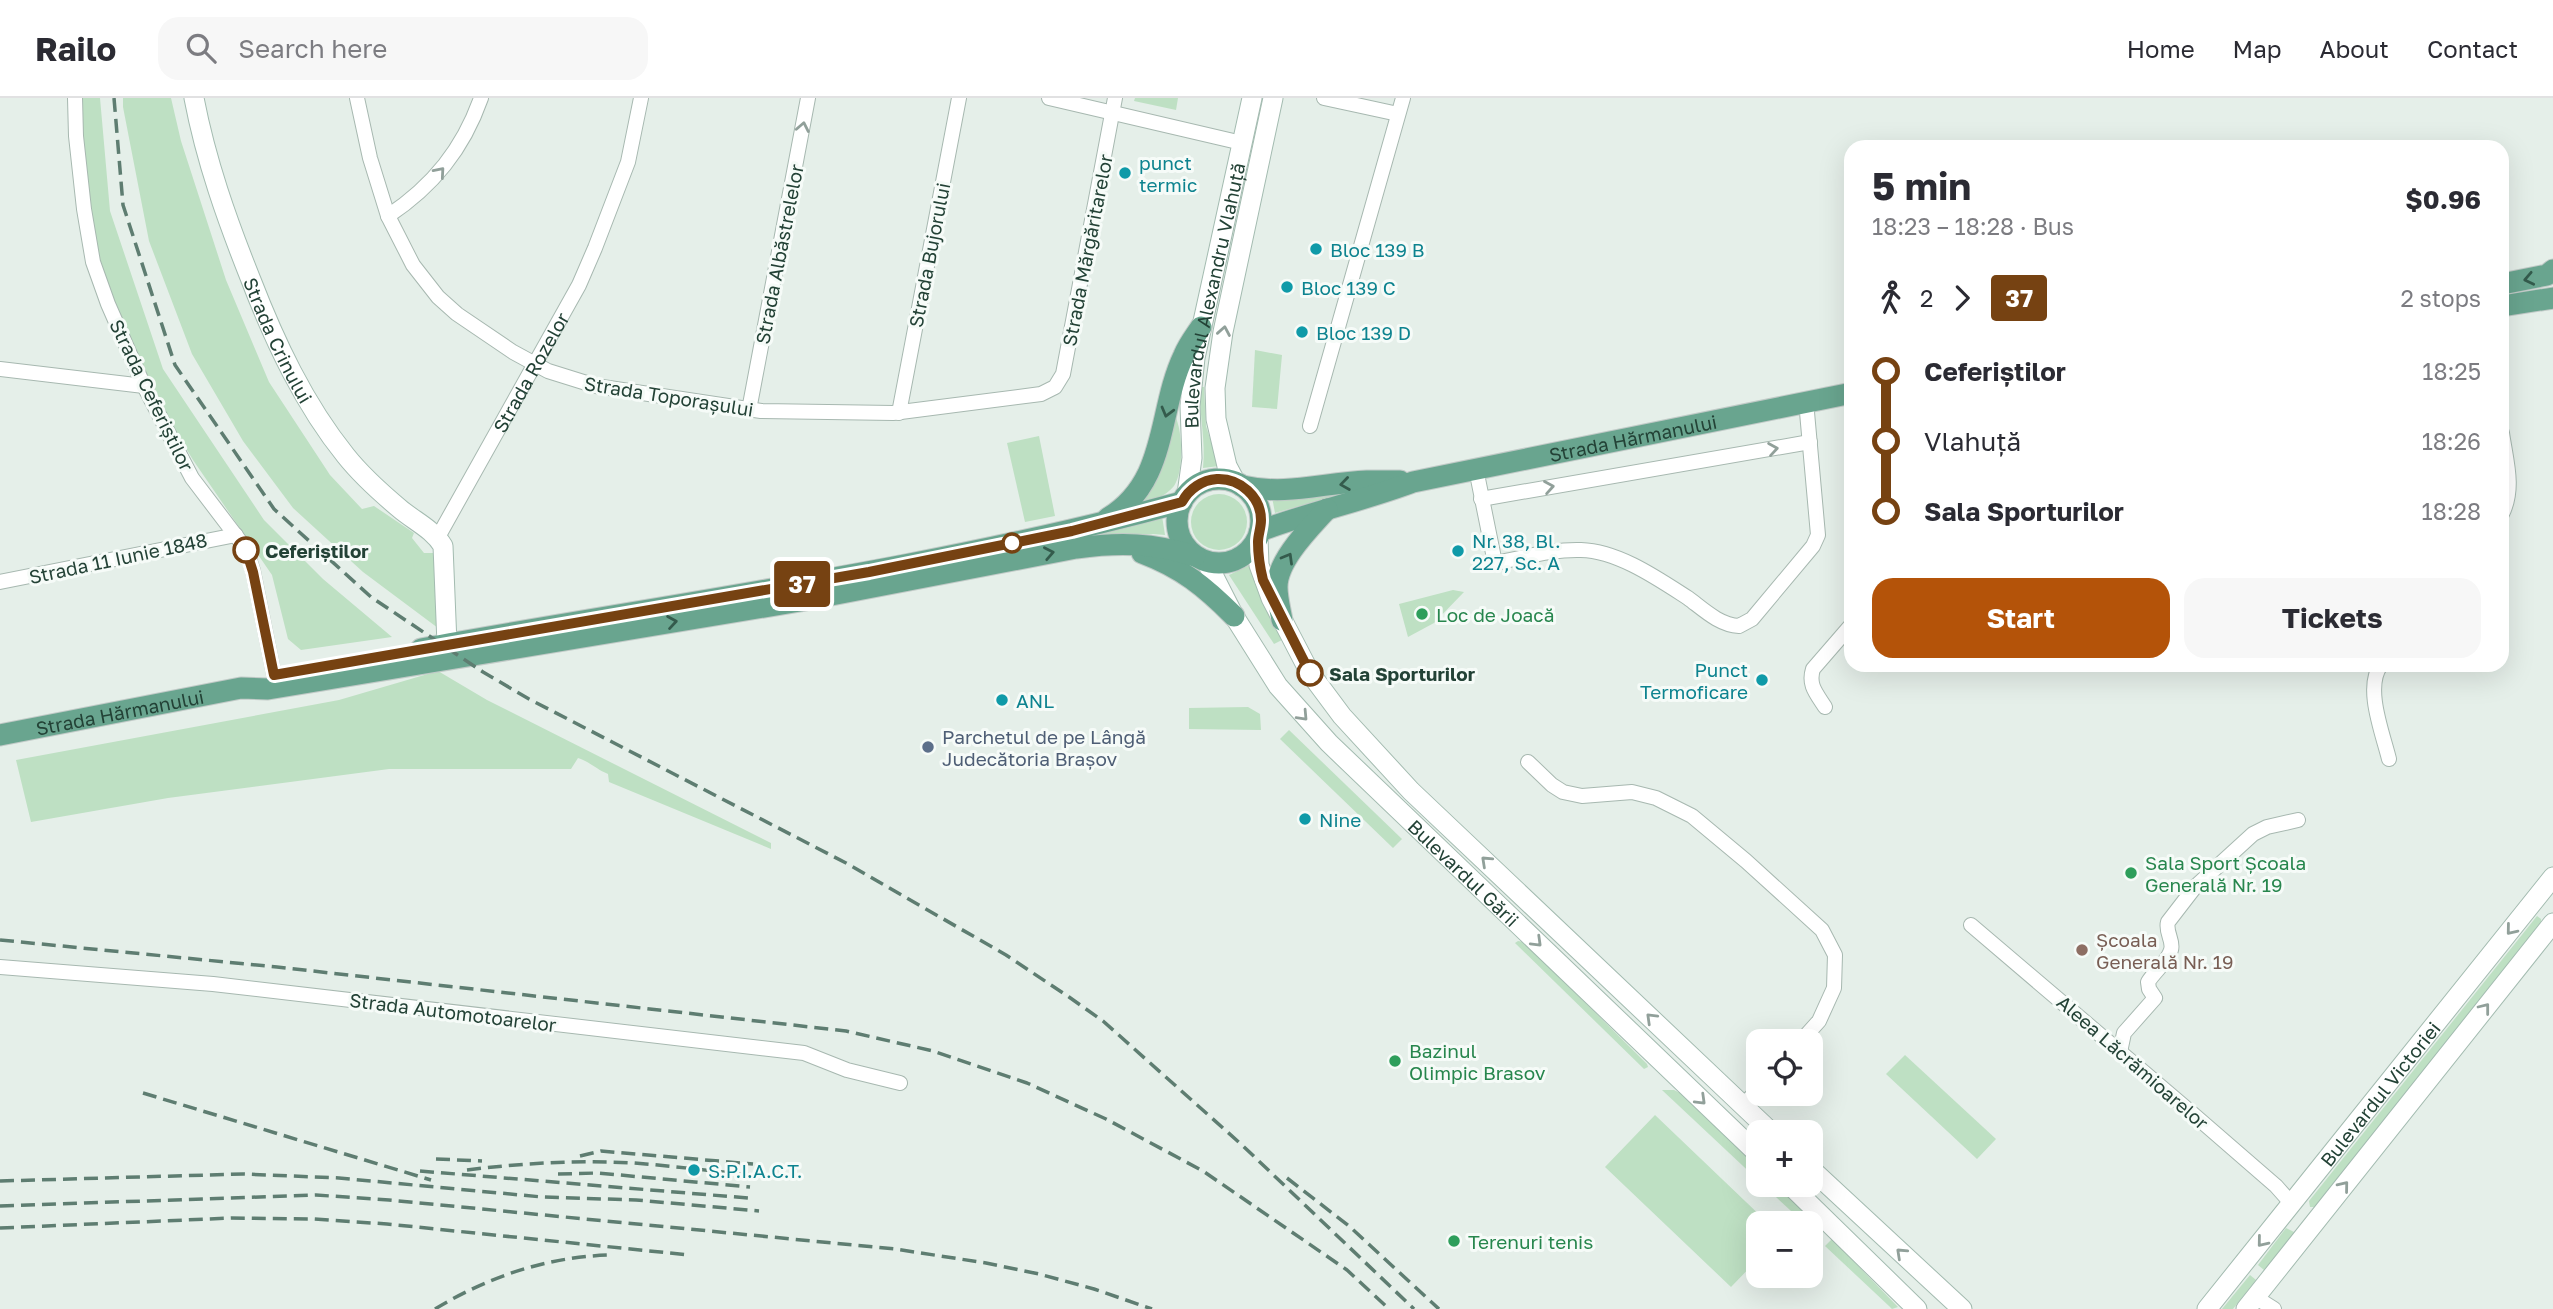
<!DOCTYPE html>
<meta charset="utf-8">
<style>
:root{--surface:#fff;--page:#f7f7f7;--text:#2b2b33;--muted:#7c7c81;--line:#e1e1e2;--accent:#b45309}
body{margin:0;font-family:"Golos Text",sans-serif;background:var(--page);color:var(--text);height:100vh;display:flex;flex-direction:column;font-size:26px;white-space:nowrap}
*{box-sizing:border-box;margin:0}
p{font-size:23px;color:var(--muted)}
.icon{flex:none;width:38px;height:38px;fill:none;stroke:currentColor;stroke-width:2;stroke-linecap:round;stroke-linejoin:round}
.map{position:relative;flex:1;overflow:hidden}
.panel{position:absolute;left:1844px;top:42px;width:665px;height:532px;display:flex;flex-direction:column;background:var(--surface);border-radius:21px;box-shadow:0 7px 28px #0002}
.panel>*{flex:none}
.badge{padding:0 14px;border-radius:5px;font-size:24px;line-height:46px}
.fabs{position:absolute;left:1746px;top:931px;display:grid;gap:14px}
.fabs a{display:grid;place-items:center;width:77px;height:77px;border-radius:14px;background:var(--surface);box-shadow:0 7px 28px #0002;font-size:35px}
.map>.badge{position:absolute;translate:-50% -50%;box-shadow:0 0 0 4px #fff}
.legs{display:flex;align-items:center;gap:10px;height:77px;padding:0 28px;font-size:23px}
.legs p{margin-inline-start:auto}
.overview{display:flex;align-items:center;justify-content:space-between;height:119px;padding:0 28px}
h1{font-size:38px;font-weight:700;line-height:52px}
.button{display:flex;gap:14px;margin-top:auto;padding:14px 28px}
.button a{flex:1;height:80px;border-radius:21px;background:var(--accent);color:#fff;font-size:28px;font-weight:700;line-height:80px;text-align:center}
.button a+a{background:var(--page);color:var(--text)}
ul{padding:0 28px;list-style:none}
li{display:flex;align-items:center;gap:24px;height:70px;font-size:26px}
li i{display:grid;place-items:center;width:10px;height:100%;margin:0 9px;background:currentColor}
li i::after{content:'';width:18px;height:18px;margin:-9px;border:5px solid;border-radius:50%;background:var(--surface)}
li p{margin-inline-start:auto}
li:first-child i{background:linear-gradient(#0000 50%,currentColor 0)}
li:last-child i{background:linear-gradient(currentColor 50%,#0000 0)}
header{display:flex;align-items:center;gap:42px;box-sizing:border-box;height:98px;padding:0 35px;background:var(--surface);border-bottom:2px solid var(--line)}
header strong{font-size:33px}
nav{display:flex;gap:38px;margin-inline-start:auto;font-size:24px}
.search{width:490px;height:63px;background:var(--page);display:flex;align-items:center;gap:18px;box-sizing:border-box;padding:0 24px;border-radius:21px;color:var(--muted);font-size:26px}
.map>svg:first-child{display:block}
.green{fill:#bee0c3}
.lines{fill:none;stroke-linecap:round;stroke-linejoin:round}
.street-casing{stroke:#a7b8b0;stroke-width:16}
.secondary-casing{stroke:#a3bbb0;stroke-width:21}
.primary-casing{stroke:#c1cac7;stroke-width:23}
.street{stroke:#fff;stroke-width:14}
.secondary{stroke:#fff;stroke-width:19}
.primary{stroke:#69a58f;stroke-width:21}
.rail{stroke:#5e7d71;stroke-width:3.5;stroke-dasharray:14 7;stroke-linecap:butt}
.oneway{stroke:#91a09a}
.oneway2{stroke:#345b4c}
.line-1-casing{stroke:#fff;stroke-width:16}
.line-1{stroke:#764212;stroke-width:10}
.culture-dot{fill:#0f9aa8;stroke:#f6fbf8;stroke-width:2.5}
.stop-1-dot{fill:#fff;stroke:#764212;stroke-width:3.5}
.leisure-dot{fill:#2e9e5b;stroke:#f6fbf8;stroke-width:2.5}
.service-dot{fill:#5c6f8a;stroke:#f6fbf8;stroke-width:2.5}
.education-dot{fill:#8d6e63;stroke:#f6fbf8;stroke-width:2.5}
.labels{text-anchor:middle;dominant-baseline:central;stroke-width:6;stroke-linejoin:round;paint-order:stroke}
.culture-label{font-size:19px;fill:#0d838f;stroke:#f6fbf8;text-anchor:start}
.street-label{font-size:19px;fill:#234236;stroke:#f6fbf8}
.stop-label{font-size:19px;font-weight:bold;fill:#234236;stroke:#f6fbf8;text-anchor:start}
.leisure-label{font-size:19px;fill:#27864d;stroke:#f6fbf8;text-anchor:start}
.service-label{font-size:19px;fill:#4e5e75;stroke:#f6fbf8;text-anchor:start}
.education-label{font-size:19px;fill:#785e54;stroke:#f6fbf8;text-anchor:start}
</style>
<header>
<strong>Railo</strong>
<div class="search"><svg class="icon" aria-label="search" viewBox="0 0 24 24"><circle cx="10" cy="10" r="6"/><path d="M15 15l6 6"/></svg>Search here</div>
<nav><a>Home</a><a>Map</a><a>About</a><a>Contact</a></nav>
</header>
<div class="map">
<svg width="2553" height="1211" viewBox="0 0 2553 1211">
<rect width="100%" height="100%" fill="#e5efe9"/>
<g class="green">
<polygon points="77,0 100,0 110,113 163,271 264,422 323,481 392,539 301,552 288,541 272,477 193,362 135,266 95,163"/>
<polygon points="123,0 171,0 181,43 226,182 269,284 330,377 362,411 374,408 414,435 412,440 424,455 435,455 438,530 363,474 293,410 243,343 192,256 149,143 123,9"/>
<polygon points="1135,0 1178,0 1176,12 1134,3"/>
<polygon points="1255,252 1282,257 1277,311 1252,309"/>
<path d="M 1200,289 L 1204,289 L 1206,328 L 1219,368 L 1203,370 C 1206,343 1199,316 1200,289 Z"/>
<path d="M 1175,318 C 1183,333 1184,374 1174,388 C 1165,399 1152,403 1139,405 L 1156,384 Z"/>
<polygon points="1039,338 1055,418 1025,424 1007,345"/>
<circle cx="1219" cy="424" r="28"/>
<polygon points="1337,397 1275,415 1272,399 1291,400"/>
<polygon points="1162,418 1165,437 1153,436 1086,440 1085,439"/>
<polygon points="1250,467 1282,542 1274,546 1229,477"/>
<polygon points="1453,492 1464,494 1434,525 1408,539 1399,506"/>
<path d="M 438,573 L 487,602 L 771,745 L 771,751 L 609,684 L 608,676 C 596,671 590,664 578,660 L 571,671 L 389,671 L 168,700 L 31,724 L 16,662 L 339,602 Z"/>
<polygon points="1248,609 1260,616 1261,632 1189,631 1189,610"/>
<polygon points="1289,632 1402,741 1393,750 1280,641"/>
<polygon points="2537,818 2541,821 2541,824 2316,1109 2310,1109 2309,1103"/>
<polygon points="1518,843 1524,844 1647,966 1648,969 1644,971 1515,845"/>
<polygon points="1905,957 1996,1041 1977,1061 1886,976"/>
<polygon points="1662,992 1674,992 1684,997 1759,1067 1759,1083"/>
<polygon points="1655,1017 1768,1125 1759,1125 1759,1160 1731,1189 1605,1069"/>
<path d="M 1763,1087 L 1780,1087 C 1793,1099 1804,1106 1803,1124 Z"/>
<polygon points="2286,1130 2294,1134 2292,1140 2264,1172 2258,1167"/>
<polygon points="1832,1141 1898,1209 1892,1211 1889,1208 1825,1148"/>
<polygon points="2250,1177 2256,1182 2233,1211 2222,1211"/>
</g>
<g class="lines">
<g class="street-casing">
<g id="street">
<polyline points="75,0 76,38 84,111 93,164 108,206 144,288 192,380 246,451 253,473 274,577"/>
<polyline points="357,0 370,60 388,118 413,167 438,199 457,216 513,254 548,273 596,288 761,313 893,315 1041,296 1055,289 1063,276 1115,0"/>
<polyline points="1049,0 1242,45"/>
<polyline points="1324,0 1398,16"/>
<path d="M 388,118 C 433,88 463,51 481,0"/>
<polyline points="0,271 144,288"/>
<polyline points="749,312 808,0"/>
<polyline points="899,315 959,0"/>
<polyline points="1310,328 1403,0"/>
<path d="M 2502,335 C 2506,363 2515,390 2502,416"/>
<path d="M 1476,371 L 1495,465 C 1523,460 1552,451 1581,452 C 1618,453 1657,480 1688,500 C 1703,511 1719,527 1739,528 L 1752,521 L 1813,448 L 1818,437 L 1806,303"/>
<polyline points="1481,401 1810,344"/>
<path id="s1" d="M 438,439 L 579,187 L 595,150 L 628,64 L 641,0"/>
<polyline points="0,484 236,437"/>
<path d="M 2381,567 C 2364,589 2383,636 2389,661"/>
<path d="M 1825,609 C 1816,595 1808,587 1813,571 L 1852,526"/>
<polyline points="1528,664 1552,687 1563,694 1582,698 1632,694 1656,700 1692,718 1746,763 1822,832 1835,857 1834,890 1819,923 1801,943"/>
<polyline points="1971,827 2193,1016 2276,1088 2292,1106"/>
<polyline points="0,869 213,886 804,955 847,972 900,985"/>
<path d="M 2120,954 L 2124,935 L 2155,900 L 2149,891 L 2148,884 C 2154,874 2168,863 2171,852 C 2174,843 2165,834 2168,824 L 2195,789 L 2253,736 L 2267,729 L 2298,722"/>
<polyline points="1743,1007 1759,991"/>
<polyline points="2255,1199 2274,1211"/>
</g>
</g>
<g class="secondary-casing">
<g id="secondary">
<path id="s2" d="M 194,0 C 206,63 227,122 251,182 C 275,244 304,306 346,358 C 362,378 380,394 399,410 C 414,423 433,431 443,448 L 447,546"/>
<polyline points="1236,385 1227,368 1216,321 1215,290 1223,234 1273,0"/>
<path id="s3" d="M 1187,396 L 1192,360 L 1190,308 L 1195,260 L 1252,0"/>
<polyline points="1258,440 1259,467 1271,500 1310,575 1342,618 1411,693 1771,1034"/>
<path id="s4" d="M 1206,463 L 1234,518 L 1278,588 L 1329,645 L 1759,1057"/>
<polyline points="1811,1071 1962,1211"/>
<polyline points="1790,1087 1917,1211"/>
<path id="s5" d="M 2207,1211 L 2553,779"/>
<polyline points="2246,1211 2553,825"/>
</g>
</g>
<g class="primary-casing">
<g id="primary">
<polyline points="2502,186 2547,177 2553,172"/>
<polyline points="2502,208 2553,200"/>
<circle cx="1219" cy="423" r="42"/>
<path d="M 1242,388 C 1287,398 1322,385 1367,383 C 1378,383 1389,383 1400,383"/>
<path d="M 1108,420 C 1169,383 1157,313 1184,257 C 1188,247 1195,238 1201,229"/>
<path id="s6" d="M 1260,433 C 1310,414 1363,403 1413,384 L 1852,295"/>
<path d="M 1142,455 C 1182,470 1205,489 1234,518"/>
<path d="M 1282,522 C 1280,511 1277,500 1277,489 C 1277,462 1310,430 1327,411"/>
<path d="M 421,551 C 675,505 932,472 1182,404"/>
<path id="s7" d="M 0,637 L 241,590 L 268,591 L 800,503 L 1076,450 C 1121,444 1152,445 1195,458"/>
</g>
</g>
<use href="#street" class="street"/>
<use href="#secondary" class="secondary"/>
<use href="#primary" class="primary"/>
<g class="rail">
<polyline points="114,0 123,107 175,267 274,411 371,499 483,574 529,601 846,765 1006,857 1069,899 1103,923 1242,1047 1414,1211"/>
<polyline points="0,842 277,869 846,933 933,953 1027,985 1106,1021 1203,1073 1347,1172 1389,1211"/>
<polyline points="143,995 431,1082"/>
<polyline points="580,1058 601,1053 753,1066"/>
<polyline points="436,1061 482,1063"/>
<path d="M 467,1072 C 523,1065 578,1062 634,1065 C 673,1068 712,1073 752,1077"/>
<polyline points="420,1073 748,1100"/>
<polyline points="558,1076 598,1075 750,1089"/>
<polyline points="1287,1080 1349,1128 1439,1211"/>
<polyline points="0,1083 243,1076 339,1080 542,1099 636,1102 759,1113"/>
<polyline points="0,1108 316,1097 389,1102 895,1151 986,1165 1039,1176 1094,1191 1152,1211"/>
<polyline points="0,1130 231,1120 313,1121 387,1126 689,1157"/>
<path d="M 435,1211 C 488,1179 546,1159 609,1157"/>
</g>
</g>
<defs><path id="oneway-chevron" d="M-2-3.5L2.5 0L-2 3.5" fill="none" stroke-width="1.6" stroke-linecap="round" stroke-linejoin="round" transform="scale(1.75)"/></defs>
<g class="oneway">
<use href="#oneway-chevron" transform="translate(803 29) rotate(-79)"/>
<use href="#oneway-chevron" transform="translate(440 74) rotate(-49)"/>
<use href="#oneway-chevron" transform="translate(1224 233) rotate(-80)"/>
<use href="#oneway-chevron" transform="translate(1773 351) rotate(-9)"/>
<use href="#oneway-chevron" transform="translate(1549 389) rotate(-10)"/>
<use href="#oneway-chevron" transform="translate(1303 618) rotate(47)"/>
<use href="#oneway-chevron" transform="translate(1486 763) rotate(-137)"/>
<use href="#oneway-chevron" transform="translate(2511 832) rotate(129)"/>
<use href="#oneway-chevron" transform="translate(1537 844) rotate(44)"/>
<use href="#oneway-chevron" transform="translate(2485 910) rotate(-52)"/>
<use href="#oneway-chevron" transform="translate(1651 920) rotate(-136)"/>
<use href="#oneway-chevron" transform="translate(1701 1002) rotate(44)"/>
<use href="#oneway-chevron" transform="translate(2344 1088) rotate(-51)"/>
<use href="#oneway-chevron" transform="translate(2262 1144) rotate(129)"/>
<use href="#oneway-chevron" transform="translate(1901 1155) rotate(-137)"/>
</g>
<g class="oneway2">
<use href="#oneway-chevron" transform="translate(2529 181) rotate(168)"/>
<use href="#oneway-chevron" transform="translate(1167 314) rotate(105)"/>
<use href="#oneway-chevron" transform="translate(1345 386) rotate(172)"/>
<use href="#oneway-chevron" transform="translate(1049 455) rotate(-11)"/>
<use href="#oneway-chevron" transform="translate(1288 460) rotate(-60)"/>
<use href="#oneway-chevron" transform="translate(672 524) rotate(-9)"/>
</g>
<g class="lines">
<g class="line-1-casing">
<path id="line-1" d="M 246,452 L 253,474 L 274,577 L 869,474 L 1072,433 L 1182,404 C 1189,391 1202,382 1217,381 C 1240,380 1261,399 1261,422 C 1261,430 1258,437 1258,444 C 1258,457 1260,470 1263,482 L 1310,575"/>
</g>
<use href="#line-1" class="line-1"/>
</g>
<g class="culture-dot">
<circle cx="1125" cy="75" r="7"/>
<circle cx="1316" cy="151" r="7"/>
<circle cx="1287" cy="189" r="7"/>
<circle cx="1302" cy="234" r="7"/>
<circle cx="1458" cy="453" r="7"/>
<circle cx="1762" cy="582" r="7"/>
<circle cx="1002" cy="602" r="7"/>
<circle cx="1305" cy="721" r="7"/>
<circle cx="694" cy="1072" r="7"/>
</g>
<g class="stop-1-dot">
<circle cx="1012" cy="445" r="9"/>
<circle cx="246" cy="452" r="12"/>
<circle cx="1310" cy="575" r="12"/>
</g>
<g class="leisure-dot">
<circle cx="1422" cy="516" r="7"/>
<circle cx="2131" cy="775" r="7"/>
<circle cx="1395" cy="963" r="7"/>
<circle cx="1454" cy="1143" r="7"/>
</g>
<circle class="service-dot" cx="928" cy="649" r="7"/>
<circle class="education-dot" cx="2082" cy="852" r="7"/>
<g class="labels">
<g class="culture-label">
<text x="1139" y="64">punct<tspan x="1139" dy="22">termic</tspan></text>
<text x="1330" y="151">Bloc 139 B</text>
<text x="1301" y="189">Bloc 139 C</text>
<text x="1316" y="234">Bloc 139 D</text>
<text x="1472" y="442">Nr. 38, Bl.<tspan x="1472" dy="22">227, Sc. A</tspan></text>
<text x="1748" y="571" text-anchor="end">Punct<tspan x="1748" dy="22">Termoficare</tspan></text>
<text x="1016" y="602">ANL</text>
<text x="1319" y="721">Nine</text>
<text x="708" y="1072">S.P.I.A.C.T.</text>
</g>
<g class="street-label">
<text transform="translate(1087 152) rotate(-79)">Strada Mărgăritarelor</text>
<text transform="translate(779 156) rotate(-79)">Strada Albăstrelelor</text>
<text transform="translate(929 157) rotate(-79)">Strada Bujorului</text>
<text stroke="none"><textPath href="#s3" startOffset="201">Bulevardul Alexandru Vlahuță</textPath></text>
<text stroke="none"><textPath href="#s2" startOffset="257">Strada Crinului</textPath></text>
<text stroke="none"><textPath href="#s1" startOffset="189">Strada Rozelor</textPath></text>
<text transform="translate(152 297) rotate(64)">Strada Ceferiștilor</text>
<text transform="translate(669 298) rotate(9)">Strada Toporașului</text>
<text stroke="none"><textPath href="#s6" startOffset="385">Strada Hărmanului</textPath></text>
<text transform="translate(118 460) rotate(-12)">Strada 11 Iunie 1848</text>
<text stroke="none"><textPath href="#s7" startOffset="122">Strada Hărmanului</textPath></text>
<text stroke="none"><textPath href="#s4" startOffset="408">Bulevardul Gării</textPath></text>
<text transform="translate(453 914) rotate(7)">Strada Automotoarelor</text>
<text transform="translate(2133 964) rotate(41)">Aleea Lăcrămioarelor</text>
<text stroke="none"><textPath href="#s5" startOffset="276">Bulevardul Victoriei</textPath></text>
</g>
<g class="stop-label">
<text x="265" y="452">Ceferiștilor</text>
<text x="1329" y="575">Sala Sporturilor</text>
</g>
<g class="leisure-label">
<text x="1436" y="516">Loc de Joacă</text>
<text x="2145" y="764">Sala Sport Școala<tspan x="2145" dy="22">Generală Nr. 19</tspan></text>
<text x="1409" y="952">Bazinul<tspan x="1409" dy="22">Olimpic Brasov</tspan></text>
<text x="1468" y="1143">Terenuri tenis</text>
</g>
<g class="service-label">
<text x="942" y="638">Parchetul de pe Lângă<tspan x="942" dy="22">Judecătoria Brașov</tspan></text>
</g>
<g class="education-label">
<text x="2096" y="841">Școala<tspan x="2096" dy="22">Generală Nr. 19</tspan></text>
</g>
</g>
</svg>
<div class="fabs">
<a><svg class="icon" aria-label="locate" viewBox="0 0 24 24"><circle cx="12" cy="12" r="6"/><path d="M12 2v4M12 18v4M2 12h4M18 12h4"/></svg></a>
<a>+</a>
<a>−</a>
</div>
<b class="badge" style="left:802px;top:486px;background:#764212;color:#fff">37</b>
<section class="panel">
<div class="overview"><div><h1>5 min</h1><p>18:23 – 18:28 · Bus</p></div><b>$0.96</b></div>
<div class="legs"><svg class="icon" aria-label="walk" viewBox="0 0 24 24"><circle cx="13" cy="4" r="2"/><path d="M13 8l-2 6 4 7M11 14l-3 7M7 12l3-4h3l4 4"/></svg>2<svg class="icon" aria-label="forward" viewBox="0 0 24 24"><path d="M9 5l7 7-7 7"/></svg><b class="badge" style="background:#764212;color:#fff">37</b><p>2 stops</p></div>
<ul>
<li><i style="color:#764212"></i><b>Ceferiștilor</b><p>18:25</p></li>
<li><i style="color:#764212"></i><span>Vlahuță</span><p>18:26</p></li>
<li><i style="color:#764212"></i><b>Sala Sporturilor</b><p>18:28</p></li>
</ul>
<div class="button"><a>Start</a><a>Tickets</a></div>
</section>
</div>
